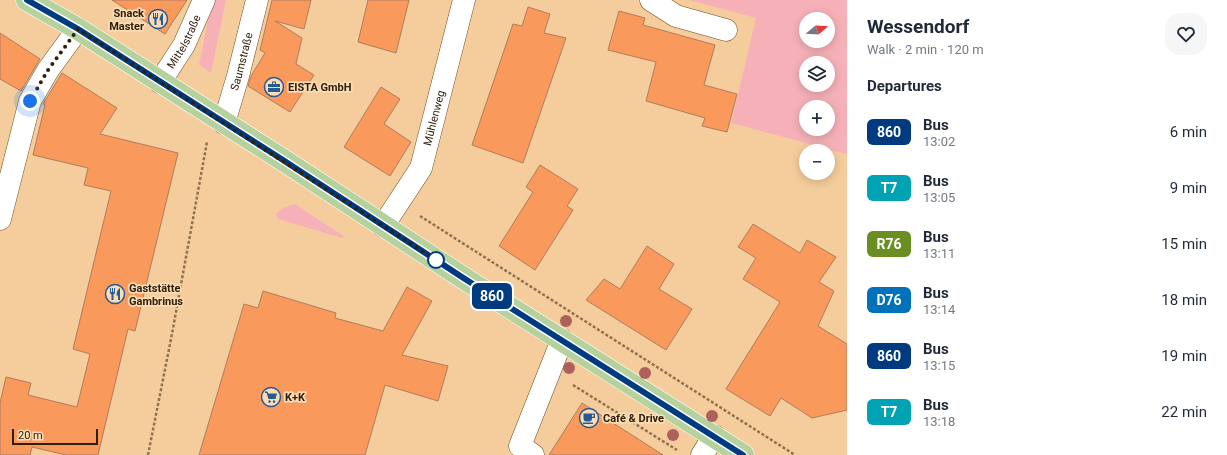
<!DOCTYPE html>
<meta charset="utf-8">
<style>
:root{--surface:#fff;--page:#f6f6f7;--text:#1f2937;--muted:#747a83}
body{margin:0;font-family:Roboto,sans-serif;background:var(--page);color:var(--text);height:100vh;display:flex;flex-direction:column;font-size:15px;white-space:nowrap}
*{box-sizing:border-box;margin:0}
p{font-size:13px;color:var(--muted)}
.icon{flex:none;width:22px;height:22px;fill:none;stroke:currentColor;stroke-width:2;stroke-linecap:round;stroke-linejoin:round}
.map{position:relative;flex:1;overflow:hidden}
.side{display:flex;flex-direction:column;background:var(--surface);width:380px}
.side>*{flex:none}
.badge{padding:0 8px;border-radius:6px;font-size:14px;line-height:26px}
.needle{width:26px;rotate:72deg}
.tools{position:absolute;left:799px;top:12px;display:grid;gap:8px}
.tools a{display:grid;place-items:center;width:36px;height:36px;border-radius:50%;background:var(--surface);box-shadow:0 2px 10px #0003;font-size:20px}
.scale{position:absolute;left:12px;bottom:10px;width:86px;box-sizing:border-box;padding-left:4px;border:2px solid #2f200c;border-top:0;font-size:11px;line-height:14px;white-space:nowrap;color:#2f200c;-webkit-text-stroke:3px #fcdcb5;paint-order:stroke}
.you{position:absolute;width:20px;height:20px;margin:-10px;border:3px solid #fff;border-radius:50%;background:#1a73e8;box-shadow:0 0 0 6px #1a73e833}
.map>.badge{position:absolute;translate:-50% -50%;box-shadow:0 0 0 2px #fff}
h2{padding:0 20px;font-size:15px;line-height:36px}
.round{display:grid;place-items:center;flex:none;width:42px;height:42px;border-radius:16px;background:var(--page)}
.overview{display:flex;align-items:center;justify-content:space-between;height:68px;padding:0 20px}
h1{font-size:19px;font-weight:700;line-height:30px}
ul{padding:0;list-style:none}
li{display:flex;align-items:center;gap:12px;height:56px;padding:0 20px}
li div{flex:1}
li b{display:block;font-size:15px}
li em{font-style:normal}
li .badge{min-width:44px;font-weight:700;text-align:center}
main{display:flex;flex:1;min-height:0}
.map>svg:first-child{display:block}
.green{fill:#f6b1b8;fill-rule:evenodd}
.building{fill:#f9995c;stroke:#af7c5d}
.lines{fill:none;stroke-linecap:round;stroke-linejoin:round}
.minor-casing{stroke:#6e4b1b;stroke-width:23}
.major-casing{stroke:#fff;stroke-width:23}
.path{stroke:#8e7351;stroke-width:2.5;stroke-dasharray:3 2;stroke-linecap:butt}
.minor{stroke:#fff;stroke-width:22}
.major{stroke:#b5d19d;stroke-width:22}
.tree{fill:#ac615c}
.line-casing{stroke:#fff;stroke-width:9}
.line{stroke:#003b80;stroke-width:6}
.walk{stroke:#2f200c;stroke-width:4;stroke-dasharray:0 7.2}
.stop-dot{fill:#fff;stroke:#003b80;stroke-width:2}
.labels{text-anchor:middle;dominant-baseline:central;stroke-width:3.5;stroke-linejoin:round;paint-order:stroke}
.poi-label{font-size:11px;font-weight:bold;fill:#2f200c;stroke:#fcdcb5;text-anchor:start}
.street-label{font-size:11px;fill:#2f200c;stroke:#fcdcb5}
</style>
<main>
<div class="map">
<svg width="847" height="455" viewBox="0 0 847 455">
<rect width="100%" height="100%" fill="#f5cd9c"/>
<g class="green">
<polygon points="212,0 226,0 211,73 199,65"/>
<path d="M 689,0 L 847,0 L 847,154 L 731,123 L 756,18 ZM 806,19 L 828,19 L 828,41 L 806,41 ZM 806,63 L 828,63 L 828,85 L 806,85 ZM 806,107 L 828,107 L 828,129 L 806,129 Z"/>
<path d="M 295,204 L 345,237 L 342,238 L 278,219 L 276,214 C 282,208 287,206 295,204 Z"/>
</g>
<g class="building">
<polygon points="112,0 187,0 165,34"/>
<polygon points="272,0 311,0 304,29 275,21 302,38 296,64 314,75 290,112 248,86 251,76 265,53 260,50"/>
<polygon points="368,0 409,0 396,53 358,42"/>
<polygon points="528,7 550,14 544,33 566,38 523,163 472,145 513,24 522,26"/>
<polygon points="619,11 645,18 643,25 715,45 704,85 737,94 727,132 702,126 705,118 646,101 656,62 608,50"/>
<polygon points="0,33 40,59 21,91 0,79"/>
<polygon points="62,73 117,108 100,134 178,153 135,331 128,329 98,455 66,455 32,447 30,455 0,455 0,403 6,377 31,383 28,395 77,407 90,354 73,349 111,191 84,185 88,168 33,155 45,105 43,104"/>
<polygon points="381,87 400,99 384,124 411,142 390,176 344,147"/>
<polygon points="540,165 578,189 567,206 573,210 535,270 499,246 533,192 526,187"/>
<polygon points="753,224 800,253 807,240 836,257 819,282 834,291 818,326 847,344 847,410 812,418 781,398 770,416 726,389 780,302 743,279 756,258 738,247"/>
<polygon points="647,246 674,264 659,289 692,309 666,350 586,300 604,279 620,289"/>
<polygon points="407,287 432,301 402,355 448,366 438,401 385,385 365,455 199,455 244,304 258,308 263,291 336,313 335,318 383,331"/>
<polygon points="582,403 663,455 549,455"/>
</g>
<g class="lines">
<g class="minor-casing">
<g id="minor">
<polyline points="651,0 676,16 726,30"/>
<path id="s1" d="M 160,82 L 184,45 L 204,0"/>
<path id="s2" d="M 224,123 L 238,76 L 257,0"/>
<polyline points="0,219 30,101 48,70 78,29"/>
<path id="s3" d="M 383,226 L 421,168 L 464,0"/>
<polyline points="533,455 520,446 562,340"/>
<polyline points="702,455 714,436"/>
</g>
</g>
<g class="major-casing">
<polyline id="major" points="27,0 78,29 283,160 465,279 743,455"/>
</g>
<g class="path">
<polyline points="420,216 795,455"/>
<polyline points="573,385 677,450"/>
<polyline points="148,455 172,334 207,142"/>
</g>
<use href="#minor" class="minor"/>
<use href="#major" class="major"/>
</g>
<g class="tree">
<circle cx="566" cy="321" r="6"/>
<circle cx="569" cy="368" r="6"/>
<circle cx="645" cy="373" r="6"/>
<circle cx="712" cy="416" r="6"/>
<circle cx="673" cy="435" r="6"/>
</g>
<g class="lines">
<g class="line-casing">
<polyline id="line" points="27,0 78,29 283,160 465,279 743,455"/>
</g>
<use href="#line" class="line"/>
<polyline class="walk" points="30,101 48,70 78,29 439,262 436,260"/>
</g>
<defs>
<g id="restaurant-ring" transform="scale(1)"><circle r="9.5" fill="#fcdcb5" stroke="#255c94" stroke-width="1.5"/><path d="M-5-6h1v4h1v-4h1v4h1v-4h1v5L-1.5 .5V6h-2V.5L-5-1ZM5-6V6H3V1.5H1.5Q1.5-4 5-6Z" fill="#255c94"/></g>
<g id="office-ring" transform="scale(1)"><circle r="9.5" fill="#fcdcb5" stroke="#255c94" stroke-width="1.5"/><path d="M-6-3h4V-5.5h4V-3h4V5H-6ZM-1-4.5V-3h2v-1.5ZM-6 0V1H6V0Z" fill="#255c94"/></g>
<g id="supermarket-ring" transform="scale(1)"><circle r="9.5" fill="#fcdcb5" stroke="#255c94" stroke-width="1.5"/><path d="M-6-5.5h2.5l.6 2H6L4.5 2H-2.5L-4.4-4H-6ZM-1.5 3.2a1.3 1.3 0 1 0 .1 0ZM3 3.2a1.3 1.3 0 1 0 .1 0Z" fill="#255c94"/></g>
<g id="cafe-ring" transform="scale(1)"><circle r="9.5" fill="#fcdcb5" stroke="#255c94" stroke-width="1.5"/><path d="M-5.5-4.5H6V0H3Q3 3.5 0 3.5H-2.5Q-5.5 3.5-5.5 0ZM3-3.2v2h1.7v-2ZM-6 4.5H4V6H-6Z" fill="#255c94"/></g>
</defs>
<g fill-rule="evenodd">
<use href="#restaurant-ring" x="158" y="19"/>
<use href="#office-ring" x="274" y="87"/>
<use href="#restaurant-ring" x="115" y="294"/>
<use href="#supermarket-ring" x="271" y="397"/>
<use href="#cafe-ring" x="589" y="418"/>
</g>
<circle class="stop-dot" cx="436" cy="260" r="8"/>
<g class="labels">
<g class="poi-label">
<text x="144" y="13" text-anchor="end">Snack<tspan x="144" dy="13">Master</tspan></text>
<text x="288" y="87">EISTA GmbH</text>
<text x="129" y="288">Gaststätte<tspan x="129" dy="13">Gambrinus</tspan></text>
<text x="285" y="397">K+K</text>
<text x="603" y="418">Café &amp; Drive</text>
</g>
<g class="street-label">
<text stroke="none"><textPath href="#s1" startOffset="47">Mittelstraße</textPath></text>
<text stroke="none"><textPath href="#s2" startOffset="64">Saumstraße</textPath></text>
<text stroke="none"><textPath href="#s3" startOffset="121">Mühlenweg</textPath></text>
</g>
</g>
</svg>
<div class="tools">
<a><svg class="needle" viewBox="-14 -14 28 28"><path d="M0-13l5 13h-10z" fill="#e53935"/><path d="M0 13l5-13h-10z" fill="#747a83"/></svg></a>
<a><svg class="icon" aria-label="layers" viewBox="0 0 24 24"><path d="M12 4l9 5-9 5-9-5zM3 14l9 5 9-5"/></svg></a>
<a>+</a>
<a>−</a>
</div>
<div class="scale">20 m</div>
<div class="you" style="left:30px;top:101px"></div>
<b class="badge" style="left:492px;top:296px;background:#003b80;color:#fff">860</b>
</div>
<section class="side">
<div class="overview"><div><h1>Wessendorf</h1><p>Walk · 2 min · 120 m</p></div><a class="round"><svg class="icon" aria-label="heart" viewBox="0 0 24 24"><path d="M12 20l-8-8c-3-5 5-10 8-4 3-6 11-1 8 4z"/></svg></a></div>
<h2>Departures</h2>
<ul>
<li><span class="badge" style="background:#003b80;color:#fff">860</span><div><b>Bus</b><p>13:02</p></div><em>6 min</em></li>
<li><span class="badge" style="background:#00a3b4;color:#fff">T7</span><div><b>Bus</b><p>13:05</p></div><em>9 min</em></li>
<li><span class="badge" style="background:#6b8e23;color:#fff">R76</span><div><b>Bus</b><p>13:11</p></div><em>15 min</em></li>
<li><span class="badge" style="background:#0072bc;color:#fff">D76</span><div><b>Bus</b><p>13:14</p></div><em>18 min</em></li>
<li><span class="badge" style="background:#003b80;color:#fff">860</span><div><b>Bus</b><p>13:15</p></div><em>19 min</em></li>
<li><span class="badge" style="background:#00a3b4;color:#fff">T7</span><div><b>Bus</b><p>13:18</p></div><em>22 min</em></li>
</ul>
</section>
</main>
